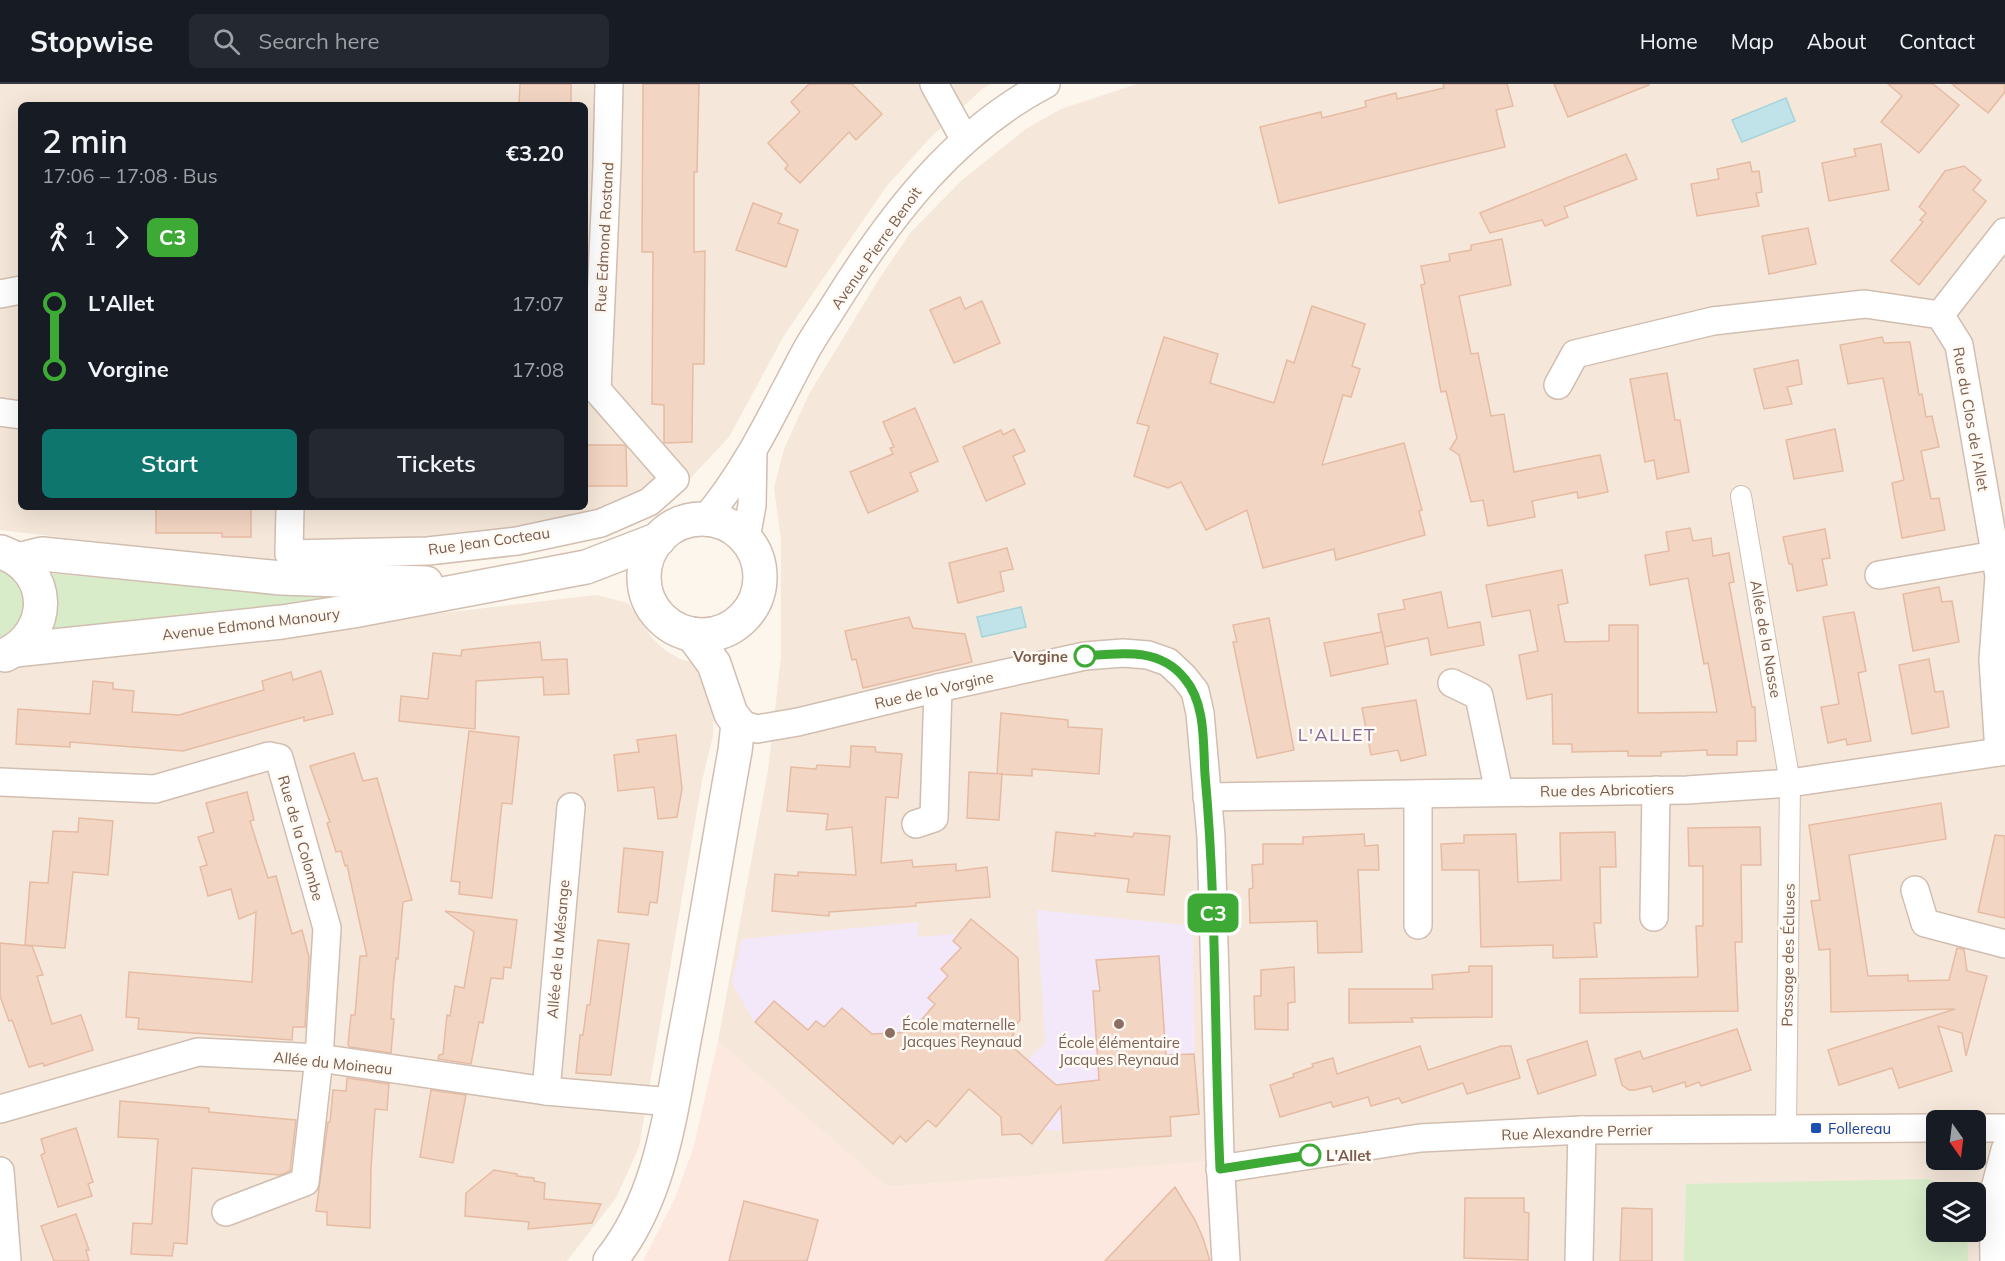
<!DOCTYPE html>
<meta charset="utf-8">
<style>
:root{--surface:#171b24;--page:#242831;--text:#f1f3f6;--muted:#9ea1a6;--line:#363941;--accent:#0f766e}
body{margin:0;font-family:Mulish,sans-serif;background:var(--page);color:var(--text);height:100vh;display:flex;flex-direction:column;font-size:22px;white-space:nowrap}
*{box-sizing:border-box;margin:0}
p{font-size:20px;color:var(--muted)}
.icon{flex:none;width:33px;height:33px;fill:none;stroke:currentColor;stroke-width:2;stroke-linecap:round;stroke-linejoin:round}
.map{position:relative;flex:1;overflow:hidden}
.sheet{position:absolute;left:18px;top:18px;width:570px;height:408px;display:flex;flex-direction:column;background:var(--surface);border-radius:9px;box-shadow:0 6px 24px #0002}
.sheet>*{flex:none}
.badge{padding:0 12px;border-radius:9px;font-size:21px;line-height:39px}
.needle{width:39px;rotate:166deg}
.controls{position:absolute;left:1926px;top:1026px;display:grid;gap:12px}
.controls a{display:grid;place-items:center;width:60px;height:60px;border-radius:9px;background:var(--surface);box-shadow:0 6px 24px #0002;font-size:30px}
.map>.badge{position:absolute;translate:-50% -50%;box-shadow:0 0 0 3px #fff}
.legs{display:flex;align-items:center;gap:9px;height:66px;padding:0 24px;font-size:20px}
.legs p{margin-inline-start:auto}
.summary{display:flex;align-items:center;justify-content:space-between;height:102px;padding:0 24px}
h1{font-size:33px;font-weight:600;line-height:45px}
.primary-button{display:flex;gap:12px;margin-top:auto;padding:12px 24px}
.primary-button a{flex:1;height:69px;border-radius:9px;background:var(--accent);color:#fff;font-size:24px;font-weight:600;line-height:69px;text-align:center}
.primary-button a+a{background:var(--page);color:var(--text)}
ul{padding:0 24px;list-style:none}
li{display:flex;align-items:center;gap:21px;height:66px;font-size:22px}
li i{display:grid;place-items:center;width:9px;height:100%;margin:0 8px;background:currentColor}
li i::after{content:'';width:15px;height:15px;margin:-8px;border:4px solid;border-radius:50%;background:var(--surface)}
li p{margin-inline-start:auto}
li:first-child i{background:linear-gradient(#0000 50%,currentColor 0)}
li:last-child i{background:linear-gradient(currentColor 50%,#0000 0)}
header{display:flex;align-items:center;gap:36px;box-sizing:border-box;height:84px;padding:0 30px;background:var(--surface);border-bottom:2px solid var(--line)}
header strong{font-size:28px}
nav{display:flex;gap:33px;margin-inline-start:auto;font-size:21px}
.search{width:420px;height:54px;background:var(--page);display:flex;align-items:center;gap:15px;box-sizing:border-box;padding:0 21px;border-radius:9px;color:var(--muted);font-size:22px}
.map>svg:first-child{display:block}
.residential{fill:#f5e8da;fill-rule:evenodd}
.commercial{fill:#fde8e0}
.education{fill:#f3e8fa}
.green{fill:#d8ecc9}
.water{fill:#bfe3e8;stroke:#a5d3da;stroke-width:1.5}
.building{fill:#f3d5c3;stroke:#e6bba3;stroke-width:1.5}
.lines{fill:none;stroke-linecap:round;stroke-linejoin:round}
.pedestrian-casing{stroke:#d1beb0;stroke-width:22}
.minor-casing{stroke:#d1beb0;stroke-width:30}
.tertiary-casing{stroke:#d1beb0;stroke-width:36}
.pedestrian{stroke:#fff;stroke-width:20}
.minor{stroke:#fff;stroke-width:27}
.tertiary{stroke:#fff;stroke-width:33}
.line-1-casing{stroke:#fff;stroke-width:14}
.line-1{stroke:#3daa36;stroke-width:9}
.stop-1-dot{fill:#fff;stroke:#3daa36;stroke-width:3}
.education-dot{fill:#8d6e63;stroke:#fffaf3;stroke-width:2}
.transit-dot{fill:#1a4fb4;stroke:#fffaf3;stroke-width:2}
.labels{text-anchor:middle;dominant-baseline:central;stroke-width:5;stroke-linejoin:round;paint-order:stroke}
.street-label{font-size:15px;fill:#7a5c4d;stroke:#fffaf3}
.stop-label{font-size:15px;font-weight:bold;fill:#7a5c4d;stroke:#fffaf3;text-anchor:end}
.education-label{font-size:15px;fill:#785e54;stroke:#fffaf3;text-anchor:start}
.transit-label{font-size:15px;fill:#164399;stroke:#fffaf3;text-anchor:start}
.quarter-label{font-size:18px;letter-spacing:1.5px;fill:#846695;stroke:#fffaf3}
</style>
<header>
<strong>Stopwise</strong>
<div class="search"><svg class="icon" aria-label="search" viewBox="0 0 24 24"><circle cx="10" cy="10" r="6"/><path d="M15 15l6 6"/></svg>Search here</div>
<nav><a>Home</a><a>Map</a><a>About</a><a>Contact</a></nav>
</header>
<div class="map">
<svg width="2005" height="1177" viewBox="0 0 2005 1177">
<rect width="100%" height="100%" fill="#fdf6ec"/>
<g class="residential">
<path d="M 0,0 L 991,0 L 982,5 L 930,54 L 886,103 L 785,250 L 729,353 L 669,417 L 624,444 L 579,459 L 489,475 L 379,481 L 252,476 L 0,446 ZM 21,21 L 585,21 L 585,423 L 21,423 Z"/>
<path d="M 1137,0 L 2005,0 L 2005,1177 L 1217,1177 L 1209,1078 L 887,1103 L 718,957 L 768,686 L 781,573 L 781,456 L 774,404 L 784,365 L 809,310 L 879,195 L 911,148 L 962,96 L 1027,44 L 1061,25 ZM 1936,1036 L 1976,1036 L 1976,1076 L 1936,1076 ZM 1936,1108 L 1976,1108 L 1976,1148 L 1936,1148 Z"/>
<polygon points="596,511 628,519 653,555 665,566 680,575 699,580 714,626 713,652 702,697 639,1063 616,1114 567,1177 0,1177 0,581"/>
</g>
<polygon class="commercial" points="718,957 887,1103 1209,1077 1217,1177 643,1177 675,1114 693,1065"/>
<g class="education">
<polygon points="1037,826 1193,842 1194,970 1170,1033 1171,1052 1043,1046 1032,1060 1020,1050 1002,1051 1001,1033 987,1021 1027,976 1045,959"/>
<polygon points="918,838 918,853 987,848 1018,874 1019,902 1014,907 1021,913 1019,915 1020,936 1011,947 1014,950 936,1043 928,1036 906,1058 900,1053 893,1060 755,939 732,899 742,855"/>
</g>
<g class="green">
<path d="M 0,480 L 24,505 C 26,532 24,541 0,556 Z"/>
<polygon points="47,489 209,504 340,507 341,521 52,552 55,526"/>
<polygon points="1928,1095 1944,1101 1954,1108 1936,1108 1936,1148 1967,1148 1968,1177 1684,1177 1686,1100"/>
</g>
<g class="water">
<polygon points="1786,14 1795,37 1742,58 1732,36"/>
<polygon points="1021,523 1026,543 982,553 977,533"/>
</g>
<g class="building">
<polygon points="520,0 571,0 571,21 519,21"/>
<polygon points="643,0 699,0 697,88 694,88 694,168 705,167 704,280 693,280 692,358 664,359 664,321 652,320 653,168 642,168"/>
<polygon points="809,0 852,0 882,30 856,56 849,48 800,99 785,85 788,81 768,59 800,28 791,18"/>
<polygon points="1443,0 1507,0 1513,22 1496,26 1505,63 1279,119 1260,43 1321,28 1322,34 1366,23 1365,17 1396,9 1397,15 1444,4"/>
<polygon points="1554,0 1649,0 1649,1 1568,33"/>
<polygon points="1888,0 1933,0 1959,21 1919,69 1881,38 1902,12"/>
<polygon points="1952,0 2005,0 2005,8 1988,29"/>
<polygon points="1881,60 1889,106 1829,117 1822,79 1856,72 1854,65"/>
<polygon points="1626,70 1637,95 1564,123 1568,133 1545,142 1542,136 1490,149 1480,129"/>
<polygon points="1750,78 1752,88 1759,87 1762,108 1756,109 1759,122 1697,132 1691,100 1719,95 1717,85"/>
<polygon points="1964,82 1981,96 1973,106 1986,117 1919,201 1891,177 1923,138 1920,136 1926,129 1919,123 1945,87"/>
<polygon points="753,119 782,130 778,139 798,146 786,183 736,166"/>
<polygon points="1808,144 1816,180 1769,190 1762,152"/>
<polygon points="1502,155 1511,201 1459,212 1471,270 1478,269 1491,332 1504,330 1514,388 1600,371 1608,408 1578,414 1577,408 1532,417 1535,433 1488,442 1483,416 1471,418 1459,371 1450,365 1457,354 1446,307 1441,308 1421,201 1425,200 1421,182 1450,177 1449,170 1471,166 1471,161"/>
<polygon points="960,213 965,225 982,217 1000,259 954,279 930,226"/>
<polygon points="1312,222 1365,240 1352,282 1360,285 1351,313 1343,311 1322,381 1404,359 1422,426 1419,427 1425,451 1336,476 1334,465 1263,484 1247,426 1206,446 1181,398 1168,404 1134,392 1149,342 1137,339 1164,253 1218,270 1210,299 1274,319 1287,276 1294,279"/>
<polygon points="1882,253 1884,259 1910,258 1919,311 1922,310 1926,333 1932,332 1939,363 1921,367 1931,415 1939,414 1945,446 1902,454 1892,399 1904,396 1883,294 1848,300 1840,261"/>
<polygon points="1798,276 1802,300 1787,303 1792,320 1764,325 1754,285"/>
<polygon points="1667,289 1675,336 1680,336 1689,388 1657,395 1654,376 1645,378 1630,295"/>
<polygon points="915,324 938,377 910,389 918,407 868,429 850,388 893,370 890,364 894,363 883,338"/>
<polygon points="1014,345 1025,367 1013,372 1025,400 986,417 963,363 1001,346 1003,351"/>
<polygon points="1835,345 1843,387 1794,395 1786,356"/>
<polygon points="585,361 624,361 626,363 627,402 585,402"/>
<polygon points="156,423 251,423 251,453 222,453 222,449 156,449"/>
<polygon points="1690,444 1693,457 1711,454 1713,472 1729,469 1734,498 1729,499 1752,623 1755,623 1756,657 1737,657 1737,671 1707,671 1707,666 1661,668 1661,672 1628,672 1628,667 1572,668 1572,660 1553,660 1552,610 1527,615 1519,571 1538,567 1530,526 1492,533 1486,501 1562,486 1568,519 1558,521 1565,558 1609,557 1609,541 1638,541 1638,629 1717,628 1708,579 1704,580 1688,494 1650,501 1645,471 1669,467 1666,448"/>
<polygon points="1825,445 1830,474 1822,475 1827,501 1797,507 1792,480 1789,480 1783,453"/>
<polygon points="1007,464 1013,485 1000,488 1004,507 958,519 949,479"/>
<polygon points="1939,503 1942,518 1952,517 1959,558 1913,567 1903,510"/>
<polygon points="1441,508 1448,544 1480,538 1484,561 1431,571 1428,554 1384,563 1378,530 1405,525 1403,516"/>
<polygon points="1854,528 1866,587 1858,589 1871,657 1847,661 1846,655 1828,659 1821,623 1839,620 1823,533"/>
<polygon points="909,533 913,544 965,550 972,578 863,604 856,575 852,576 845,547"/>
<polygon points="1269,534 1294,666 1257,674 1233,558 1237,558 1233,541"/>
<polygon points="1382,548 1388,580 1331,592 1324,559"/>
<polygon points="540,558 542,576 567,575 569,610 544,611 543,593 476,597 475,645 399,637 401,612 428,615 433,569 461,572 462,566"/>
<polygon points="1929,575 1935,608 1943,607 1949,643 1912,650 1899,581"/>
<polygon points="321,587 333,630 304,637 304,633 183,667 70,658 70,663 16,660 18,625 90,630 93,597 113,599 113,605 134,607 132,628 179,631 264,606 262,597 291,588 293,596"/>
<polygon points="1416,616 1426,671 1401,677 1398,666 1371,671 1362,624"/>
<polygon points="1001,629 1068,636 1068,643 1102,645 1099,690 1032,685 1032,692 997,690"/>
<polygon points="469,647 519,653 512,720 502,719 492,814 459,810 460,798 451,797"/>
<polygon points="676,651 682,705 677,733 658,735 654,703 618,707 614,671 639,668 637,656"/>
<polygon points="851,662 875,663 876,668 902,670 898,714 886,713 881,779 912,776 913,783 956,780 956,787 987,783 990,813 916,819 916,822 829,828 829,832 772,827 775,790 798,792 798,788 856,791 852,743 826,746 828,730 787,727 791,683 816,685 817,681 850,683"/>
<polygon points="354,669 363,697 377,694 412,816 403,818 398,875 396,874 393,904 391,935 394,935 391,969 350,963 348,961 351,931 355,931 360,872 367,872 347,781 345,782 341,767 336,768 327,739 330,738 310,682"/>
<polygon points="969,688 1002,690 999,736 967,734"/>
<polygon points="247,708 254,736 250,737 268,794 276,792 292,850 302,846 309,873 305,943 293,943 292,956 138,945 139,934 126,933 129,888 252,898 256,828 239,835 231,805 208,812 200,783 207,781 198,753 214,748 206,719"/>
<polygon points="1941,719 1946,755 1849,771 1868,892 1908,891 1908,897 1949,896 1957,864 1964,865 1967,887 1987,892 1966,972 1962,949 1938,942 1952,987 1899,1004 1892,984 1839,1001 1828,966 1955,925 1831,928 1830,865 1819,866 1811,817 1820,816 1809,741"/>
<polygon points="79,734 113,737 108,791 73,788 65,864 25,861 30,798 48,799 53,747 78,748"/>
<polygon points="1760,743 1761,781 1741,781 1742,858 1735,858 1738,927 1580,929 1580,895 1698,893 1696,842 1703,842 1703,782 1689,782 1688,744"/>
<polygon points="1056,748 1095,752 1095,749 1133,753 1134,749 1170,752 1164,811 1127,808 1129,795 1052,787"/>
<polygon points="1615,748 1616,783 1600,783 1601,839 1594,839 1597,873 1553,874 1553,861 1481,863 1479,786 1442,786 1441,760 1464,759 1464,751 1516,750 1518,798 1561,796 1560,749"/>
<polygon points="1364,750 1365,762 1378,761 1379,786 1358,786 1362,868 1318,869 1317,837 1250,839 1249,805 1253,804 1252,781 1263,780 1263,760 1303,760 1303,753"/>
<polygon points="1995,751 2005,752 2005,834 1978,828"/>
<polygon points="624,764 663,768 657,819 650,818 648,831 618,828"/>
<polygon points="445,827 517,836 511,884 504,883 503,895 491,894 483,939 479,938 471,980 438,975 439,971 443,970 447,931 450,932 455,902 464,904 474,848"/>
<polygon points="971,835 1018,874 1020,936 1011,947 1014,950 1007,958 1056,1001 1099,996 1093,907 1100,907 1096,876 1159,872 1166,971 1194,970 1199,1030 1170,1033 1171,1052 1063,1059 1061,1022 1032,1060 1020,1050 1002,1051 1001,1033 969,1005 936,1043 928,1036 906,1058 900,1052 893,1060 755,938 774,917 808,946 816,937 824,943 842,924 872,950 911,948 935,920 928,914 948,892 941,885 961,864 953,857"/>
<polygon points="598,856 629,860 611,991 576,989 580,951 583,951 587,921 590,921"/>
<polygon points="0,859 32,862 43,891 37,892 52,940 81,931 93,966 44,982 43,979 29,983 12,936 9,937 0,912"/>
<polygon points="1469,882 1492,882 1492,933 1411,934 1413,938 1349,939 1349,905 1433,905 1432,891 1469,888"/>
<polygon points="1294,883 1295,918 1288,919 1288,946 1255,945 1254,912 1261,912 1261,886"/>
<polygon points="1737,945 1751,986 1701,1002 1699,998 1686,1003 1685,998 1653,1008 1651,1002 1635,1006 1629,1006 1622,1001 1615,975 1640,967 1643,975"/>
<polygon points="1587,957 1596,991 1538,1010 1527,976"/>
<polygon points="1420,962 1428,986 1501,962 1511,962 1520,994 1467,1010 1463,999 1402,1019 1399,1014 1371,1022 1368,1013 1333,1023 1331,1018 1280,1033 1270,1001 1294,993 1293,990 1313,983 1312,980 1333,974 1337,990"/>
<polygon points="347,994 389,1000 387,1026 375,1025 371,1084 370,1144 327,1141 327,1128 316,1127 328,1038 330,1038 333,1006 346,1007"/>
<polygon points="431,1006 466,1011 453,1079 420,1073"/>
<polygon points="120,1017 209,1024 209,1028 296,1036 290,1087 280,1091 192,1084 187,1160 174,1159 172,1172 131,1170 133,1139 152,1140 158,1055 118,1053"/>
<polygon points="76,1044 93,1098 88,1100 92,1112 58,1123 41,1071 45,1069 41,1055"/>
<polygon points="494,1086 517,1090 517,1092 534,1094 534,1097 545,1099 544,1115 601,1120 592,1139 528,1145 529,1138 465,1132 466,1109"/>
<polygon points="1175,1103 1195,1136 1203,1154 1210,1177 1105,1177"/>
<polygon points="1465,1114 1524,1114 1524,1128 1529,1129 1528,1176 1464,1174"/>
<polygon points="744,1117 818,1136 807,1177 729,1177"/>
<polygon points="1622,1124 1652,1125 1652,1177 1620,1177"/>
<polygon points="76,1130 89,1166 86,1166 89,1177 54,1177 41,1142"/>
</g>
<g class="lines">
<g class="pedestrian-casing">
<polyline id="pedestrian" points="1741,412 1790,699 1786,1044"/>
</g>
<g class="minor-casing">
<g id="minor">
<polyline points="934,0 965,56"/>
<polyline points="0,210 21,206"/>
<polyline points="1940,231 2005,148"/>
<polyline points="1558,301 1575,270 1713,237 1865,220 1940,231 1959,261 1999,492 1993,576 1999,668"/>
<polyline points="597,306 607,81 609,0"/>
<polyline points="0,328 21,331"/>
<polyline points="290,423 289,470 428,467 517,457 601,439 649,418 675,395 597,306"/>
<path d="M 705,435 C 747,386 773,328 803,272 C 813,253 826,235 837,217 C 891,131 954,48 1046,0"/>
<polyline points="746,455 752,421 753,369"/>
<polyline points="1879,491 1995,471"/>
<polyline points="1452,599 1479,612 1499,708"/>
<polyline points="738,639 757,645 798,638 938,604 1085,572 1123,569 1148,571 1168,578 1184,593 1195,607 1200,629 1211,753 1220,1073 1226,1177"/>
<polyline points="0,698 155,705 269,672 279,674 327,844 319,974 305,1098 226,1128"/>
<polyline points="1418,710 1418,841"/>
<polyline points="1207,713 1687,706 1790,699 2005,667"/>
<polyline points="916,740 934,734 938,604"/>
<polyline points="1915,806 1925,839 2005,860"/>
<polyline points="1654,833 1656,706"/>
<polyline points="546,1007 571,723"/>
<polyline points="0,1025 198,968 319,974 546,1007 672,1018"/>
<polyline points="1976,1044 2005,1044"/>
<polyline points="1220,1085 1420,1054 1582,1046 1936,1044"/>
<polyline points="0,1087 7,1177"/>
<polyline points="1579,1177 1582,1046"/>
<polyline points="1994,1177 1993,1112 2005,1066"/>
</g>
</g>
<g class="tertiary-casing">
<g id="tertiary">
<circle cx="702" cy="493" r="58"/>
<path d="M 1,468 C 53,486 53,549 5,571"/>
<polyline points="18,476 42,470 281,494 426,499"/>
<polyline points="15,566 282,538 353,527 586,483 659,455"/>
<path d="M 610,1177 C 662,1113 671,1024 686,946 C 704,853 718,760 735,667 L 738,639 L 731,630 L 714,580 L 692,550"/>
</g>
</g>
<use href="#pedestrian" class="pedestrian"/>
<use href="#minor" class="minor"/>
<use href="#tertiary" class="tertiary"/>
</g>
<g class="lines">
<g class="line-1-casing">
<path id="line-1" d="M 1085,572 C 1121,569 1160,563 1185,595 C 1206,620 1203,660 1205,691 C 1217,822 1214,954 1220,1085 L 1310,1071"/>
</g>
<use href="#line-1" class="line-1"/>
</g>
<g class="stop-1-dot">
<circle cx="1085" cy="572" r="10"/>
<circle cx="1310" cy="1071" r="10"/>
</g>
<g class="education-dot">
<circle cx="1119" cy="940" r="6"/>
<circle cx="890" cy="949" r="6"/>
</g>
<rect class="transit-dot" x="1810" y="1038" width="12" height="12" rx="3"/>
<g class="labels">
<g class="street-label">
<text transform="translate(604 153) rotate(-87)">Rue Edmond Rostand</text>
<text transform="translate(876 164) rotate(-55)">Avenue Pierre Benoit</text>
<text transform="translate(1971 335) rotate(80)">Rue du Clos de l'Allet</text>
<text transform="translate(489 457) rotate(-8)">Rue Jean Cocteau</text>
<text transform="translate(251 540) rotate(-7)">Avenue Edmond Manoury</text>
<text transform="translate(1766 555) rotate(80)">Allée de la Nasse</text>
<text transform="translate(934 606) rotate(-13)">Rue de la Vorgine</text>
<text transform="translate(1607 706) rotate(-1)">Rue des Abricotiers</text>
<text transform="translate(301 754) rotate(74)">Rue de la Colombe</text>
<text transform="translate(558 865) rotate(-85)">Allée de la Mésange</text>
<text transform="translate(1788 871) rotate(-89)">Passage des Écluses</text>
<text transform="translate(333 979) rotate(6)">Allée du Moineau</text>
<text transform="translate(1577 1048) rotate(-2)">Rue Alexandre Perrier</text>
</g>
<g class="stop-label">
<text x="1068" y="572">Vorgine</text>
<text x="1326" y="1071" text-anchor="start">L'Allet</text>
</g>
<g class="education-label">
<text x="902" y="940">École maternelle<tspan x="902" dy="17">Jacques Reynaud</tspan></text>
<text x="1119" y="958" text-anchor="middle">École élémentaire<tspan x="1119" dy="17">Jacques Reynaud</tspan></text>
</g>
<g class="transit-label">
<text x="1828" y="1044">Follereau</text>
</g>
<g class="quarter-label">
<text x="1337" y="650">L'ALLET</text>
</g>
</g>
</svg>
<div class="controls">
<a><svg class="needle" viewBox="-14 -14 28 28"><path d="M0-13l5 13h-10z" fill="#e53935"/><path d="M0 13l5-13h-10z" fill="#9ea1a6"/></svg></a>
<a><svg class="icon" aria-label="layers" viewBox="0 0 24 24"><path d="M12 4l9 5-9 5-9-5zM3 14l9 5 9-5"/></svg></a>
</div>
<b class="badge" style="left:1213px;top:829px;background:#3daa36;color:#fff">C3</b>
<section class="sheet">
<div class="summary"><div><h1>2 min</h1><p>17:06 – 17:08 · Bus</p></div><b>€3.20</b></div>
<div class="legs"><svg class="icon" aria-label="walk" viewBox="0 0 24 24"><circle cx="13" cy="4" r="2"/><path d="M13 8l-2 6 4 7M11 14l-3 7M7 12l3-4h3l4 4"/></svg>1<svg class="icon" aria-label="forward" viewBox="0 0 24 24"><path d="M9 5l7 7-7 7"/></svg><b class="badge" style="background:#3daa36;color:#fff">C3</b></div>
<ul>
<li><i style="color:#3daa36"></i><b>L'Allet</b><p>17:07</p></li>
<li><i style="color:#3daa36"></i><b>Vorgine</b><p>17:08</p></li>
</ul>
<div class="primary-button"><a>Start</a><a>Tickets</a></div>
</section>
</div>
